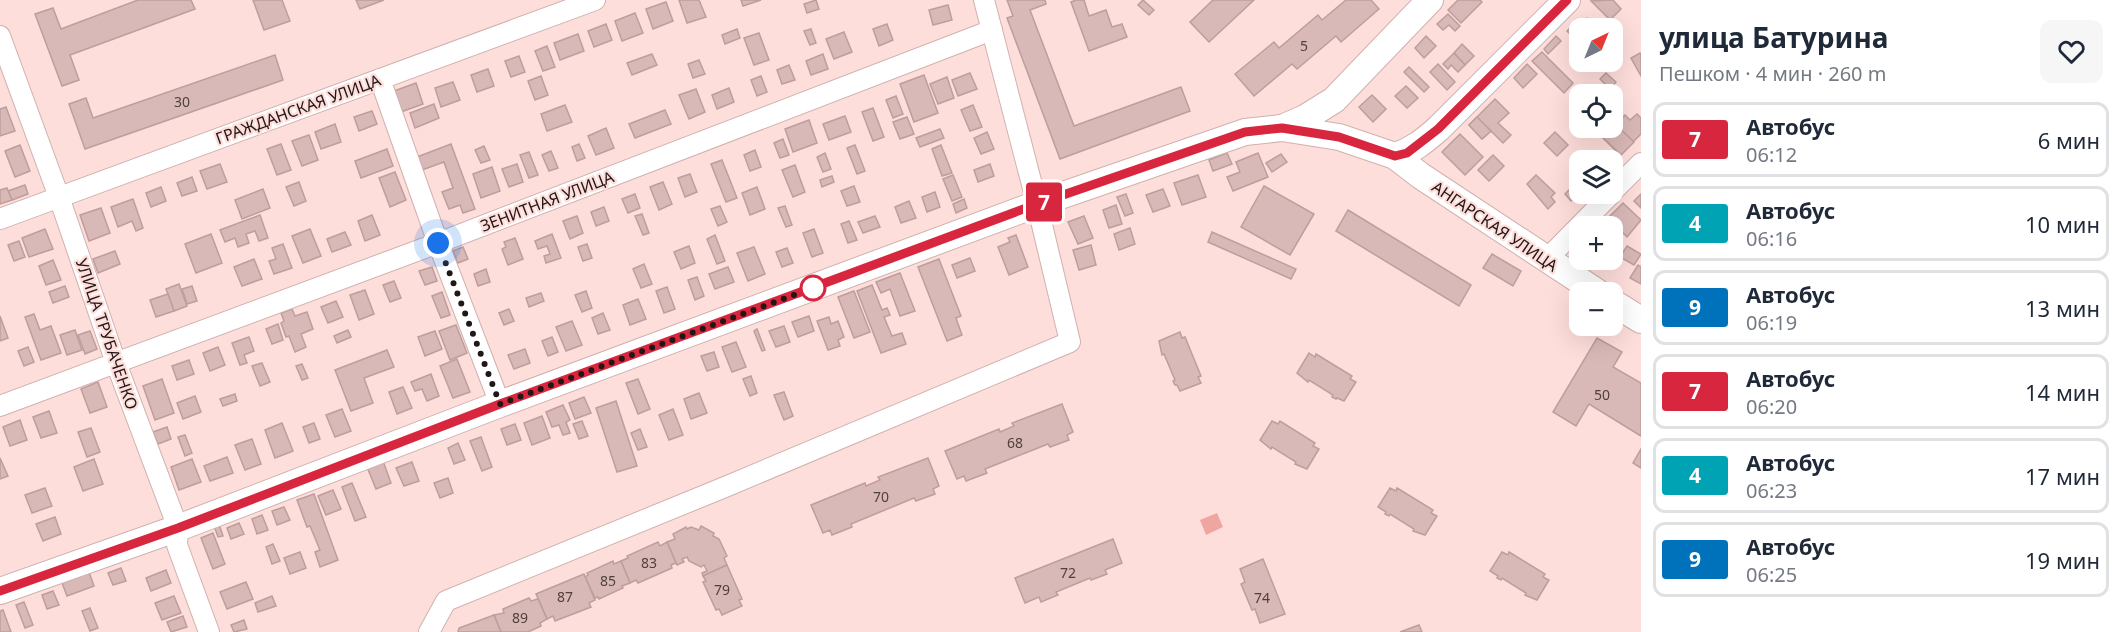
<!DOCTYPE html>
<html lang="ru">
<meta charset="utf-8">
<style>
:root{--surface:#fff;--page:#f6f6f7;--text:#1f2937;--muted:#747a83;--line:#e0e1e3}
body{margin:0;font-family:"Noto Sans",sans-serif;background:var(--page);color:var(--text);height:100vh;display:flex;flex-direction:column;font-size:22px;white-space:nowrap}
*{box-sizing:border-box;margin:0}
p{font-size:20px;color:var(--muted)}
.icon{flex:none;width:33px;height:33px;fill:none;stroke:currentColor;stroke-width:2;stroke-linecap:round;stroke-linejoin:round}
.map{position:relative;flex:1;overflow:hidden}
.sheet{display:flex;flex-direction:column;background:var(--surface);width:480px}
.sheet>*{flex:none}
.badge{padding:0 12px;border-radius:4px;font-size:21px;line-height:39px}
.needle{width:39px;rotate:43deg}
.controls{position:absolute;left:1569px;top:18px;display:grid;gap:12px}
.controls a{display:grid;place-items:center;width:54px;height:54px;border-radius:12px;background:var(--surface);box-shadow:0 6px 24px #0002;font-size:30px}
.you{position:absolute;width:30px;height:30px;margin:-15px;border:4px solid #fff;border-radius:50%;background:#1a73e8;box-shadow:0 0 0 9px #1a73e833}
.map>.badge{position:absolute;translate:-50% -50%;box-shadow:0 0 0 3px #fff}
.round{display:grid;place-items:center;flex:none;width:63px;height:63px;border-radius:12px;background:var(--page)}
.head{display:flex;align-items:center;justify-content:space-between;height:102px;padding:0 18px}
h1{font-size:28px;font-weight:700;line-height:45px}
ul{padding:0;list-style:none}
li{display:flex;align-items:center;gap:18px;height:75px;margin:0 12px 9px;padding:0 6px;border:3px solid var(--line);border-radius:12px}
li div{flex:1}
li b{display:block;font-size:22px}
li em{font-style:normal}
li .badge{min-width:66px;font-weight:700;text-align:center}
main{display:flex;flex:1;min-height:0}
.map>svg:first-child{display:block}
.green{fill:#efa6a1}
.building{fill:#d9b9b7;stroke:#bd9e9c;stroke-width:1.5}
.lines{fill:none;stroke-linecap:round;stroke-linejoin:round}
.minor-casing{stroke:#d0b1ae;stroke-width:22}
.major-casing{stroke:#d0b1ae;stroke-width:28}
.minor{stroke:#fff;stroke-width:20}
.major{stroke:#fff;stroke-width:26}
.line-casing{stroke:#fff;stroke-width:14}
.line{stroke:#d7263d;stroke-width:9}
.walk{stroke:#221716;stroke-width:6;stroke-dasharray:0 10.8}
.stop-dot{fill:#fff;stroke:#d7263d;stroke-width:3}
.labels{text-anchor:middle;dominant-baseline:central;stroke-width:4.5;stroke-linejoin:round;paint-order:stroke}
.number-label{font-size:14px;fill:#50403e}
.street-label{font-size:16px;fill:#221716;stroke:#fededb}
</style>
<main>
<div class="map">
<svg width="1641" height="632" viewBox="0 0 1641 632">
<rect width="100%" height="100%" fill="#fededb"/>
<polygon class="green" points="1217,513 1223,527 1206,535 1200,520"/>
<g class="building">
<polygon points="138,0 191,0 195,9 70,55 79,80 62,86 35,14 53,8 61,29"/>
<polygon points="253,0 282,0 290,21 264,30"/>
<polygon points="356,0 384,0 360,9"/>
<polygon points="679,0 699,0 706,17 687,23"/>
<polygon points="741,0 761,0 743,6"/>
<polygon points="816,0 819,9 807,13 804,4"/>
<polygon points="1007,0 1045,0 1046,4 1030,10 1074,126 1181,87 1190,111 1060,159 1007,18 1013,16"/>
<polygon points="1076,0 1084,0 1089,16 1106,10 1112,27 1122,24 1127,37 1089,51 1071,2"/>
<polygon points="1143,0 1154,10 1149,15 1138,5"/>
<polygon points="1213,0 1254,0 1209,42 1190,22"/>
<polygon points="1346,0 1371,0 1379,9 1341,42 1336,36 1297,69 1292,64 1254,96 1235,74 1274,42 1279,48 1318,15 1322,20"/>
<polygon points="1458,0 1480,0 1482,2 1461,23 1448,10"/>
<polygon points="1613,0 1621,9 1610,20 1591,1"/>
<polygon points="666,2 673,21 653,29 646,9"/>
<polygon points="948,5 952,20 933,25 929,10"/>
<polygon points="635,13 643,33 622,41 615,21"/>
<polygon points="1448,14 1460,26 1455,31 1449,25 1443,30 1437,24"/>
<polygon points="1587,18 1594,25 1591,28 1582,28 1580,26"/>
<polygon points="1575,23 1580,28 1580,44 1567,31"/>
<polygon points="606,24 612,40 594,47 588,31"/>
<polygon points="887,24 893,40 879,46 873,29"/>
<polygon points="737,29 740,38 725,44 722,35"/>
<polygon points="811,29 816,43 810,45 804,31"/>
<polygon points="844,32 852,52 834,59 826,39"/>
<polygon points="759,33 769,60 754,65 744,38"/>
<polygon points="578,34 584,51 560,60 554,43"/>
<polygon points="1426,36 1436,46 1424,58 1415,48"/>
<polygon points="1556,36 1561,41 1548,54 1544,49"/>
<polygon points="1462,44 1474,56 1465,65 1454,53"/>
<polygon points="547,46 555,67 543,71 535,51"/>
<polygon points="1542,52 1573,83 1564,93 1532,61"/>
<polygon points="1454,53 1465,65 1458,72 1451,65 1448,69 1443,64"/>
<polygon points="1640,53 1641,55 1641,76 1631,58"/>
<polygon points="652,54 657,65 632,75 627,63"/>
<polygon points="823,54 828,69 811,75 806,61"/>
<polygon points="275,55 283,80 85,149 69,104 86,98 93,118"/>
<polygon points="519,56 525,72 511,77 505,61"/>
<polygon points="699,60 705,74 693,78 688,64"/>
<polygon points="1438,64 1455,82 1447,90 1430,72"/>
<polygon points="1527,64 1537,74 1523,88 1514,78"/>
<polygon points="789,65 795,80 782,84 777,70"/>
<polygon points="1409,67 1429,87 1424,92 1404,72"/>
<polygon points="488,69 494,86 477,92 471,75"/>
<polygon points="970,73 977,89 958,96 952,80"/>
<polygon points="1606,73 1616,82 1610,89 1600,79"/>
<polygon points="924,75 938,113 914,122 900,84"/>
<polygon points="541,76 548,95 535,100 528,81"/>
<polygon points="761,76 767,92 757,96 751,80"/>
<polygon points="947,77 954,98 938,104 930,84"/>
<polygon points="453,82 460,100 441,107 435,88"/>
<polygon points="416,83 423,104 401,112 394,91"/>
<polygon points="1406,86 1418,98 1407,108 1395,96"/>
<polygon points="729,88 734,102 717,109 712,95"/>
<polygon points="696,89 705,112 689,119 679,95"/>
<polygon points="1372,95 1386,109 1373,122 1359,107"/>
<polygon points="896,96 903,114 893,118 886,100"/>
<polygon points="1580,98 1580,114 1572,106"/>
<polygon points="1580,98 1580,114 1571,106"/>
<polygon points="1495,99 1509,113 1498,123 1511,135 1503,143 1491,131 1482,139 1469,125"/>
<polygon points="434,104 439,118 415,128 410,113"/>
<polygon points="565,105 572,122 547,131 541,114"/>
<polygon points="973,105 982,127 970,131 961,110"/>
<polygon points="6,107 15,131 0,136 0,109"/>
<polygon points="873,108 884,137 873,141 862,112"/>
<polygon points="665,110 671,124 635,138 629,124"/>
<polygon points="372,111 377,124 359,131 354,117"/>
<polygon points="1637,114 1641,118 1641,134 1620,155 1593,128 1612,128 1612,121 1616,124 1625,115 1630,120"/>
<polygon points="845,116 851,132 829,140 823,124"/>
<polygon points="907,117 914,134 900,139 893,122"/>
<polygon points="1477,117 1491,131 1482,139 1469,125"/>
<polygon points="809,120 817,143 793,152 785,129"/>
<polygon points="1612,121 1634,142 1621,155 1593,128 1612,128"/>
<polygon points="335,124 341,142 321,149 315,132"/>
<polygon points="606,128 614,148 596,155 588,136"/>
<polygon points="940,129 944,138 920,147 916,138"/>
<polygon points="987,132 994,149 981,154 974,138"/>
<polygon points="1555,132 1568,145 1557,156 1544,143"/>
<polygon points="1460,134 1483,157 1465,175 1442,152"/>
<polygon points="309,135 318,160 302,166 292,141"/>
<polygon points="783,139 789,155 780,158 774,143"/>
<polygon points="281,144 291,170 277,175 267,149"/>
<polygon points="451,144 475,209 463,213 460,205 449,209 442,192 453,188 444,162 422,170 417,157"/>
<polygon points="579,144 585,158 577,161 572,147"/>
<polygon points="20,145 30,171 15,177 5,151"/>
<polygon points="855,145 865,171 857,174 847,148"/>
<polygon points="941,145 952,173 942,176 932,149"/>
<polygon points="484,146 490,160 481,163 475,150"/>
<polygon points="387,149 393,166 361,178 355,161"/>
<polygon points="755,150 761,167 750,171 744,155"/>
<polygon points="551,151 558,168 549,171 542,155"/>
<polygon points="529,152 538,175 529,178 520,155"/>
<polygon points="825,153 831,169 823,172 817,157"/>
<polygon points="1227,153 1232,164 1213,171 1209,160"/>
<polygon points="1258,153 1268,177 1233,191 1227,177 1240,172 1236,162"/>
<polygon points="1281,154 1287,162 1272,172 1266,163"/>
<polygon points="1493,155 1504,166 1489,181 1478,170"/>
<polygon points="722,160 737,198 726,202 711,164"/>
<polygon points="220,164 227,182 207,189 200,171"/>
<polygon points="517,164 523,182 509,187 502,169"/>
<polygon points="990,164 994,176 978,182 974,170"/>
<polygon points="795,165 805,192 793,197 782,170"/>
<polygon points="492,167 500,191 481,198 473,174"/>
<polygon points="395,172 406,200 390,207 379,178"/>
<polygon points="690,174 697,192 685,197 678,178"/>
<polygon points="953,175 962,197 952,201 943,179"/>
<polygon points="1198,175 1206,197 1182,205 1174,183"/>
<polygon points="1536,175 1555,193 1551,197 1555,202 1548,209 1527,184"/>
<polygon points="832,176 834,182 822,187 820,180"/>
<polygon points="192,177 197,191 182,196 177,183"/>
<polygon points="299,182 306,201 294,206 286,187"/>
<polygon points="663,182 672,204 659,210 650,187"/>
<polygon points="1576,183 1580,186 1580,193 1571,201 1565,194"/>
<polygon points="25,185 28,194 12,200 8,191"/>
<polygon points="854,186 860,202 847,206 841,191"/>
<polygon points="1264,186 1314,214 1290,255 1241,227"/>
<polygon points="161,187 166,201 151,207 146,193"/>
<polygon points="757,187 765,209 750,215 742,193"/>
<polygon points="7,188 12,200 0,204 0,190"/>
<polygon points="263,189 270,208 242,219 235,200"/>
<polygon points="1163,189 1170,206 1153,212 1146,195"/>
<polygon points="935,192 940,207 927,212 922,197"/>
<polygon points="635,194 640,208 628,213 622,199"/>
<polygon points="1126,194 1133,213 1125,216 1117,197"/>
<polygon points="1641,194 1641,208 1634,201"/>
<polygon points="133,199 143,228 136,231 132,221 118,227 111,207"/>
<polygon points="964,199 967,208 956,213 953,204"/>
<polygon points="909,201 916,218 901,223 895,207"/>
<polygon points="1623,203 1641,220 1627,237 1608,218"/>
<polygon points="1116,205 1122,224 1109,228 1103,210"/>
<polygon points="720,206 727,222 718,226 711,209"/>
<polygon points="785,206 792,225 786,227 778,208"/>
<polygon points="604,207 609,221 596,226 591,212"/>
<polygon points="101,208 110,233 89,241 80,215"/>
<polygon points="1348,210 1471,285 1459,306 1336,231"/>
<polygon points="642,214 649,233 643,235 635,216"/>
<polygon points="260,215 268,238 259,241 255,231 246,234 249,243 238,247 235,238 225,242 220,230"/>
<polygon points="372,215 380,235 365,241 358,221"/>
<polygon points="577,216 583,233 570,239 563,221"/>
<polygon points="875,216 880,227 863,233 858,222"/>
<polygon points="1084,216 1093,238 1078,244 1068,222"/>
<polygon points="849,221 857,240 848,243 841,224"/>
<polygon points="1130,228 1135,244 1119,250 1114,234"/>
<polygon points="45,229 53,249 29,257 22,238"/>
<polygon points="310,229 321,256 303,263 292,236"/>
<polygon points="814,229 823,253 812,257 803,233"/>
<polygon points="345,232 351,245 332,252 327,239"/>
<polygon points="1212,232 1296,269 1291,279 1208,242"/>
<polygon points="211,234 222,263 196,273 185,244"/>
<polygon points="552,234 561,258 546,263 544,256 550,254 547,246 538,249 535,241"/>
<polygon points="715,235 725,261 717,264 707,239"/>
<polygon points="1016,235 1028,267 1009,275 998,247 1010,242 1008,238"/>
<polygon points="515,238 523,259 508,265 502,249 506,247 504,242"/>
<polygon points="19,241 25,257 14,261 8,245"/>
<polygon points="283,244 292,268 274,274 269,261 276,259 272,248"/>
<polygon points="587,244 592,258 583,261 578,247"/>
<polygon points="1091,245 1096,265 1079,270 1073,250"/>
<polygon points="689,246 695,263 681,269 674,252"/>
<polygon points="1627,246 1641,254 1634,265 1620,257"/>
<polygon points="463,247 468,259 458,263 453,251"/>
<polygon points="754,247 765,274 748,281 737,253"/>
<polygon points="787,248 793,263 782,267 776,252"/>
<polygon points="115,251 120,264 98,273 93,259"/>
<polygon points="1492,254 1521,271 1513,286 1483,268"/>
<polygon points="970,258 975,271 957,278 952,265"/>
<polygon points="254,259 262,279 242,286 234,267"/>
<polygon points="939,259 961,316 956,318 962,335 947,341 918,267"/>
<polygon points="53,260 61,280 46,285 39,266"/>
<polygon points="644,264 652,284 641,288 633,269"/>
<polygon points="1638,265 1641,267 1641,284 1630,278"/>
<polygon points="432,267 437,281 425,285 419,271"/>
<polygon points="728,267 734,282 715,289 709,274"/>
<polygon points="486,269 490,282 478,286 474,274"/>
<polygon points="900,273 915,311 900,316 890,289 881,293 876,282"/>
<polygon points="697,277 704,296 695,300 688,280"/>
<polygon points="394,281 401,298 390,302 383,285"/>
<polygon points="179,284 187,306 174,311 166,289"/>
<polygon points="872,285 882,310 887,308 890,315 884,317 892,336 902,333 906,344 881,353 857,291"/>
<polygon points="65,286 69,297 53,303 49,292"/>
<polygon points="192,286 197,301 187,304 182,289"/>
<polygon points="667,287 675,309 664,313 656,291"/>
<polygon points="365,290 374,314 359,320 350,295"/>
<polygon points="586,291 592,308 582,312 575,295"/>
<polygon points="854,291 870,332 854,338 838,297"/>
<polygon points="442,292 450,315 441,318 432,296"/>
<polygon points="541,293 544,301 529,307 526,298"/>
<polygon points="168,294 174,311 156,317 150,300"/>
<polygon points="638,299 646,319 630,325 623,305"/>
<polygon points="336,301 343,317 328,323 321,307"/>
<polygon points="292,309 295,316 307,312 313,329 301,334 306,347 295,352 289,336 286,337 281,323 284,321 281,313"/>
<polygon points="509,309 514,321 504,325 499,313"/>
<polygon points="603,313 610,330 598,334 592,318"/>
<polygon points="34,314 40,330 51,326 61,353 41,360 25,317"/>
<polygon points="0,316 8,338 0,341"/>
<polygon points="809,316 814,331 798,337 792,322"/>
<polygon points="829,317 831,324 838,321 844,337 838,340 840,346 828,350 817,321"/>
<polygon points="572,321 582,345 566,351 556,327"/>
<polygon points="278,324 283,340 272,344 266,329"/>
<polygon points="456,325 467,353 450,360 439,331"/>
<polygon points="784,326 790,342 776,347 769,331"/>
<polygon points="757,329 765,350 762,351 754,331"/>
<polygon points="75,330 82,350 67,355 60,335"/>
<polygon points="348,330 351,337 337,343 334,336"/>
<polygon points="90,331 97,349 85,354 78,335"/>
<polygon points="435,331 442,349 425,356 418,337"/>
<polygon points="1180,332 1182,338 1185,337 1201,376 1198,377 1201,383 1180,391 1177,385 1175,385 1173,381 1175,380 1164,354 1162,355 1159,341"/>
<polygon points="249,337 254,351 244,355 247,363 240,365 232,343"/>
<polygon points="552,337 558,352 548,356 542,341"/>
<polygon points="1597,338 1622,352 1613,367 1641,383 1641,436 1589,404 1576,426 1553,412"/>
<polygon points="736,342 746,367 732,372 722,347"/>
<polygon points="28,347 34,362 24,366 18,351"/>
<polygon points="218,347 225,365 210,371 203,353"/>
<polygon points="525,349 530,363 514,369 508,355"/>
<polygon points="387,350 394,367 364,378 373,403 351,411 335,370"/>
<polygon points="714,352 719,367 707,371 701,356"/>
<polygon points="1309,353 1315,357 1316,354 1352,376 1350,379 1356,382 1344,401 1337,398 1336,399 1332,397 1333,395 1309,380 1308,382 1297,373"/>
<polygon points="457,359 470,392 453,398 440,366"/>
<polygon points="189,360 194,374 177,380 172,366"/>
<polygon points="262,363 270,382 260,386 252,366"/>
<polygon points="302,364 308,378 302,380 296,366"/>
<polygon points="431,374 439,396 427,401 422,389 415,391 411,382"/>
<polygon points="751,376 757,393 750,396 743,379"/>
<polygon points="162,379 174,413 155,420 143,386"/>
<polygon points="638,379 650,409 638,414 626,383"/>
<polygon points="98,382 107,407 90,413 81,389"/>
<polygon points="403,387 412,408 397,414 389,392"/>
<polygon points="784,392 793,416 784,420 774,395"/>
<polygon points="699,393 707,413 691,419 684,399"/>
<polygon points="235,394 237,401 223,406 220,399"/>
<polygon points="195,396 201,412 183,419 177,403"/>
<polygon points="584,397 591,413 575,419 569,403"/>
<polygon points="616,401 637,466 617,472 596,408"/>
<polygon points="1062,404 1073,432 1067,435 1069,440 1050,447 1048,444 985,469 987,473 966,481 964,476 957,479 945,451 999,429 1000,432 1014,426 1012,423"/>
<polygon points="563,405 570,420 566,422 570,433 563,435 559,425 552,427 546,412"/>
<polygon points="342,409 351,431 335,437 326,415"/>
<polygon points="673,409 683,435 669,440 659,415"/>
<polygon points="49,411 57,433 41,438 33,417"/>
<polygon points="542,416 550,438 532,445 524,423"/>
<polygon points="20,420 27,440 10,446 3,427"/>
<polygon points="582,421 588,436 579,439 573,424"/>
<polygon points="1272,421 1278,424 1280,421 1315,443 1313,446 1319,449 1307,469 1295,464 1296,462 1272,447 1271,449 1260,440"/>
<polygon points="282,423 293,451 275,458 265,430"/>
<polygon points="314,423 320,439 309,443 303,427"/>
<polygon points="515,424 521,440 507,445 501,429"/>
<polygon points="167,427 171,439 158,444 153,432"/>
<polygon points="91,428 100,452 87,457 78,432"/>
<polygon points="640,429 647,447 638,450 631,433"/>
<polygon points="185,435 192,453 185,456 178,437"/>
<polygon points="481,437 492,467 482,471 470,441"/>
<polygon points="252,439 261,464 245,470 235,445"/>
<polygon points="458,443 465,460 454,464 448,448"/>
<polygon points="1641,449 1641,468 1633,463"/>
<polygon points="227,457 233,473 210,481 204,466"/>
<polygon points="0,458 8,476 0,479"/>
<polygon points="928,458 939,486 933,489 935,494 916,501 914,498 851,524 852,527 832,535 830,530 823,533 811,505 865,483 866,486 880,480 878,477"/>
<polygon points="94,459 103,484 83,491 74,467"/>
<polygon points="192,459 201,482 179,490 171,467"/>
<polygon points="383,461 391,483 376,489 367,467"/>
<polygon points="412,462 419,481 404,486 396,468"/>
<polygon points="448,478 453,493 440,498 434,483"/>
<polygon points="352,483 366,517 355,521 342,487"/>
<polygon points="45,488 52,506 32,513 25,495"/>
<polygon points="1390,488 1396,491 1397,488 1433,510 1431,513 1437,516 1425,535 1413,531 1414,529 1390,514 1389,516 1385,514 1386,512 1378,507"/>
<polygon points="333,490 341,509 326,515 318,496"/>
<polygon points="314,494 338,560 320,567 315,552 320,550 310,526 307,527 297,500"/>
<polygon points="284,507 290,520 277,525 272,511"/>
<polygon points="262,515 268,530 257,534 252,519"/>
<polygon points="55,517 61,534 43,541 36,524"/>
<polygon points="218,521 223,536 218,537 213,523"/>
<polygon points="239,523 244,534 231,539 227,528"/>
<polygon points="701,526 714,533 713,536 719,539 727,556 724,558 727,565 703,576 702,573 707,571 704,565 701,567 689,561 687,557 682,559 684,562 677,565 667,542 675,539 673,534 686,527 687,529 691,527 699,530"/>
<polygon points="213,533 225,564 213,569 201,538"/>
<polygon points="1113,539 1122,563 1105,570 1107,574 1091,580 1090,578 1056,592 1058,595 1041,602 1039,597 1025,603 1015,578"/>
<polygon points="658,542 660,546 667,542 676,563 671,565 672,568 638,583 636,580 630,583 621,561 628,558 627,556"/>
<polygon points="273,544 280,561 272,564 266,547"/>
<polygon points="300,552 306,568 290,574 284,558"/>
<polygon points="1502,552 1508,555 1509,552 1545,574 1543,577 1549,580 1537,600 1525,595 1526,593 1502,578 1501,580 1497,578 1498,576 1490,571"/>
<polygon points="1263,559 1285,614 1260,623 1255,609 1252,610 1241,584 1245,582 1240,569"/>
<polygon points="613,561 614,564 621,561 630,583 622,586 623,588 599,599 598,597 595,598 585,577 588,575 587,573"/>
<polygon points="727,565 742,599 739,600 742,606 722,615 719,609 716,610 703,582 706,581 703,576"/>
<polygon points="121,568 126,581 113,585 108,573"/>
<polygon points="166,570 171,583 151,591 146,578"/>
<polygon points="89,572 94,586 67,596 62,583"/>
<polygon points="584,574 595,600 589,603 591,607 555,621 553,616 547,619 536,594"/>
<polygon points="246,582 253,599 227,609 220,592"/>
<polygon points="53,591 59,605 47,609 42,595"/>
<polygon points="174,596 181,613 162,620 155,603"/>
<polygon points="272,596 276,606 258,612 255,603"/>
<polygon points="529,598 531,601 538,599 547,619 540,623 541,626 528,632 501,632 494,615 504,613 503,609"/>
<polygon points="24,602 33,625 25,628 16,605"/>
<polygon points="90,608 98,628 90,631 82,611"/>
<polygon points="3,610 11,632 0,632 0,611"/>
<polygon points="494,615 501,632 458,632 459,628"/>
<polygon points="183,616 187,627 171,632 167,622"/>
<polygon points="244,620 247,629 234,632 231,625"/>
<polygon points="1419,625 1422,632 1400,632"/>
</g>
<g class="lines">
<g class="minor-casing">
<g id="minor">
<polyline points="0,36 59,197 116,363 178,528 177,545 209,632"/>
<polyline points="380,79 438,243 500,404"/>
<polyline points="1612,192 1641,163"/>
<polyline points="0,219 595,0"/>
<polyline points="1546,260 1611,194"/>
<polyline points="0,406 438,243 992,30"/>
<polyline points="429,632 446,601 725,487 1070,342 1037,204 984,0"/>
</g>
</g>
<g class="major-casing">
<g id="major">
<polyline points="1282,128 1305,118 1334,100 1430,0"/>
<path d="M 1395,156 C 1412,151 1424,141 1438,129 L 1567,0"/>
<polyline points="1612,302 1641,320"/>
<polyline points="0,591 178,528 500,404 1037,204 1245,132 1282,128 1339,137 1395,156 1421,176 1597,292"/>
</g>
</g>
<use href="#minor" class="minor"/>
<use href="#major" class="major"/>
</g>
<g class="lines">
<g class="line-casing">
<polyline id="line" points="0,591 178,528 500,404 1037,204 1245,132 1282,128 1339,137 1395,156 1407,153 1438,129 1567,0"/>
</g>
<use href="#line" class="line"/>
<polyline class="walk" points="438,243 500,404 813,288"/>
</g>
<circle class="stop-dot" cx="813" cy="288" r="12"/>
<g class="labels">
<g class="number-label">
<text x="1304" y="45">5</text>
<text x="182" y="101">30</text>
<text x="1602" y="394">50</text>
<text x="1015" y="442">68</text>
<text x="881" y="496">70</text>
<text x="649" y="562">83</text>
<text x="1068" y="572">72</text>
<text x="608" y="580">85</text>
<text x="722" y="589">79</text>
<text x="565" y="596">87</text>
<text x="1262" y="597">74</text>
<text x="520" y="617">89</text>
</g>
<g class="street-label">
<text transform="translate(298 109) rotate(-20)">ГРАЖДАНСКАЯ УЛИЦА</text>
<text transform="translate(547 201) rotate(-21)">ЗЕНИТНАЯ УЛИЦА</text>
<text transform="translate(1495 226) rotate(34)">АНГАРСКАЯ УЛИЦА</text>
<text transform="translate(107 334) rotate(71)">УЛИЦА ТРУБАЧЕНКО</text>
</g>
</g>
</svg>
<div class="controls">
<a><svg class="needle" viewBox="-14 -14 28 28"><path d="M0-13l5 13h-10z" fill="#e53935"/><path d="M0 13l5-13h-10z" fill="#747a83"/></svg></a>
<a><svg class="icon" aria-label="locate" viewBox="0 0 24 24"><circle cx="12" cy="12" r="6"/><path d="M12 2v4M12 18v4M2 12h4M18 12h4"/></svg></a>
<a><svg class="icon" aria-label="layers" viewBox="0 0 24 24"><path d="M12 4l9 5-9 5-9-5zM3 14l9 5 9-5"/></svg></a>
<a>+</a>
<a>−</a>
</div>
<div class="you" style="left:438px;top:243px"></div>
<b class="badge" style="left:1044px;top:202px;background:#d7263d;color:#fff">7</b>
</div>
<section class="sheet">
<div class="head"><div><h1>улица Батурина</h1><p>Пешком · 4 мин · 260 m</p></div><a class="round"><svg class="icon" aria-label="heart" viewBox="0 0 24 24"><path d="M12 20l-8-8c-3-5 5-10 8-4 3-6 11-1 8 4z"/></svg></a></div>
<ul>
<li><span class="badge" style="background:#d7263d;color:#fff">7</span><div><b>Автобус</b><p>06:12</p></div><em>6 мин</em></li>
<li><span class="badge" style="background:#00a3b4;color:#fff">4</span><div><b>Автобус</b><p>06:16</p></div><em>10 мин</em></li>
<li><span class="badge" style="background:#0072bc;color:#fff">9</span><div><b>Автобус</b><p>06:19</p></div><em>13 мин</em></li>
<li><span class="badge" style="background:#d7263d;color:#fff">7</span><div><b>Автобус</b><p>06:20</p></div><em>14 мин</em></li>
<li><span class="badge" style="background:#00a3b4;color:#fff">4</span><div><b>Автобус</b><p>06:23</p></div><em>17 мин</em></li>
<li><span class="badge" style="background:#0072bc;color:#fff">9</span><div><b>Автобус</b><p>06:25</p></div><em>19 мин</em></li>
</ul>
</section>
</main>
